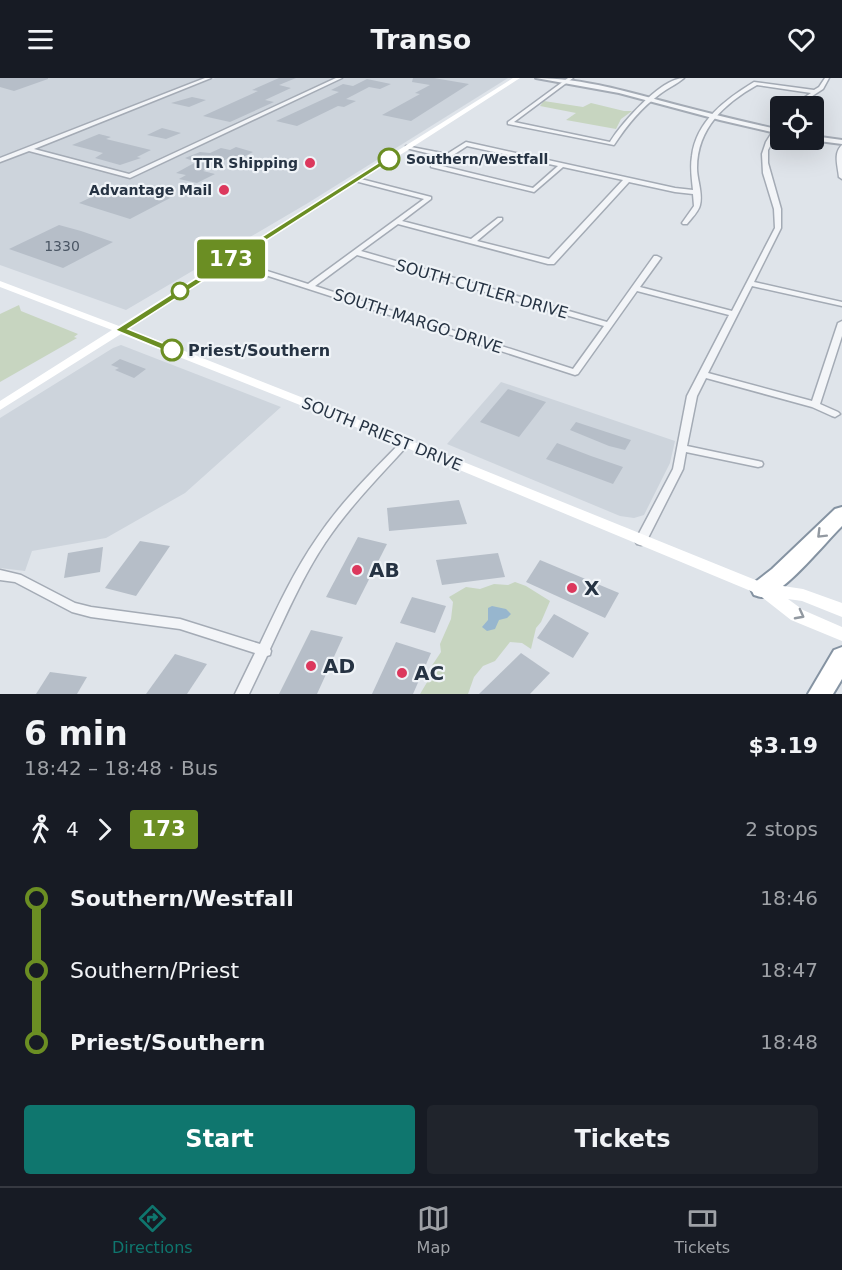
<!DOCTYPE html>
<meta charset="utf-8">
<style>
:root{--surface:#171b24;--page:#20242c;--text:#f1f3f6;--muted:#9ea1a6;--line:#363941;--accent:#0f766e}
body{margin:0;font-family:"DejaVu Sans",sans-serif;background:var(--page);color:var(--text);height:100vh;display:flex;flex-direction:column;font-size:22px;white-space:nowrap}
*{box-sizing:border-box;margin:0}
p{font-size:20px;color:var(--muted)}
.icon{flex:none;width:33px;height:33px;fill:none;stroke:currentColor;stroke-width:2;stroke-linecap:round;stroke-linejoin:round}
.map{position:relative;height:616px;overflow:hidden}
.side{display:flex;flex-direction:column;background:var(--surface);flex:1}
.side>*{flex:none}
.badge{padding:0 12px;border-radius:4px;font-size:21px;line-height:39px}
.tools{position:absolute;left:770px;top:18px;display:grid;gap:12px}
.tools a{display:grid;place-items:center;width:54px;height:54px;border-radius:6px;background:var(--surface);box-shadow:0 6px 24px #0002;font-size:30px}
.map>.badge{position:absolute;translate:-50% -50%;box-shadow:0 0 0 3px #fff}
.legs{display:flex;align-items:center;gap:9px;height:66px;padding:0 24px;font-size:20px}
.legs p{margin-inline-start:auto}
.overview{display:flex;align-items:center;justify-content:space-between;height:102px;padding:0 24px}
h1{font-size:33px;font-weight:600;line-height:45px}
.action{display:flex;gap:12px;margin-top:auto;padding:12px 24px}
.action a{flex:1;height:69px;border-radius:6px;background:var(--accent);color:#fff;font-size:24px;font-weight:600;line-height:69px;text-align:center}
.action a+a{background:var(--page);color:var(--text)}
ul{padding:0 24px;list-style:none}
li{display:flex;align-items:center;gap:21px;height:72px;font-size:22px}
li i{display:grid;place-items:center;width:9px;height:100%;margin:0 8px;background:currentColor}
li i::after{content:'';width:15px;height:15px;margin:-8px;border:4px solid;border-radius:50%;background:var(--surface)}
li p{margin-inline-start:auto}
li:first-child i{background:linear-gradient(#0000 50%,currentColor 0)}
li:last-child i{background:linear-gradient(currentColor 50%,#0000 0)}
header{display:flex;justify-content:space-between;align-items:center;height:78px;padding:0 24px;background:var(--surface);font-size:27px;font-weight:600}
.menu{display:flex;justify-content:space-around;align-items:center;height:84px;border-top:2px solid var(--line);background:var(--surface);font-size:16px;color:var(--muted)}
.menu a{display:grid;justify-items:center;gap:3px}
.menu .selected{color:var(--accent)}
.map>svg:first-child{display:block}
.built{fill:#cdd4dc}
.green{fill:#c7d5c0}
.water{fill:#97b6ce}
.building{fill:#b6bec8}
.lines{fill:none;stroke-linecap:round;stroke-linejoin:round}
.minor-casing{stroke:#a4abb5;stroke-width:3}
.tertiary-casing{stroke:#a4abb5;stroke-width:4}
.motorway-casing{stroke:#8593a2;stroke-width:4}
.minor{fill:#f3f5f8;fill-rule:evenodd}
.tertiary{fill:#f3f5f8;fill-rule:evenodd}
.secondary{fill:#fff;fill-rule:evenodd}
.motorway{fill:#fff;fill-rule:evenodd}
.oneway{stroke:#9299a1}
.line-1{fill:#6b8e23;stroke:#fff;stroke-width:1.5}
.stop-1-dot{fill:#fff;stroke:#6b8e23;stroke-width:3}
.poi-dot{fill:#dc385d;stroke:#eff3f7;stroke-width:2}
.labels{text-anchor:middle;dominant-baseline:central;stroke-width:4.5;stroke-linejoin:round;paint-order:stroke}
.far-stop-label{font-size:14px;font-weight:bold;fill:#263343;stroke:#eff3f7;text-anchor:start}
.far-poi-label{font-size:14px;font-weight:bold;fill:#263343;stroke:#eff3f7;text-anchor:end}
.number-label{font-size:14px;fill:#4a5664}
.street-label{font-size:16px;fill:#263343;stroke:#eff3f7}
.stop-label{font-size:16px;font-weight:bold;fill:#263343;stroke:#eff3f7;text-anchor:start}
.near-poi-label{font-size:20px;font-weight:bold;fill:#263343;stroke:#eff3f7;text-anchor:start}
</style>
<header><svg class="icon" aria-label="menu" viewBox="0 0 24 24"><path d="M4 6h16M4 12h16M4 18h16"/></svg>Transo<svg class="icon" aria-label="heart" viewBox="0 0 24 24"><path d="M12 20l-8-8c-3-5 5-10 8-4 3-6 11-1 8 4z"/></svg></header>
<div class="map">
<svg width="842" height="616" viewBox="0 0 842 616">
<rect width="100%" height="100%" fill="#dfe4ea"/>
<g class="built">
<polygon points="0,0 203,0 0,79"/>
<polygon points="215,0 508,0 308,125 126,232 0,187 0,85"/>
<polygon points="121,267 281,329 185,415 106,460 32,473 25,493 0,490 0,340 113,270"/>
<polygon points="501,304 675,363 670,385 644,437 634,440 620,438 447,366"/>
</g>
<g class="green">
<polygon points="544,23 583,29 591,25 624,33 632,33 621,41 616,51 566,42 576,35 540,28"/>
<polygon points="19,227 21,233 78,256 74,259 77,260 0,304 0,236"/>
<polygon points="515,504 526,508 550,523 541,544 536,550 531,571 522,565 510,564 495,583 483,588 474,599 468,616 420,616 429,601 431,589 441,574 440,566 451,541 453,524 449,519 466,509 480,511 494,506 508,507"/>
</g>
<polygon class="water" points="492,528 506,531 511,536 507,540 499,542 495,551 487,553 482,549 488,542 488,530"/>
<g class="building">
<polygon points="0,0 48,0 48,1 14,13 0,9"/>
<polygon points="279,0 296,0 279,7 291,10 265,22 274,24 230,44 203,38 258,13 252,12"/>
<polygon points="413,0 434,0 469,6 411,43 382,37 420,16 415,15 430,7 412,4"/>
<polygon points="367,1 391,6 380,11 369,9 346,21 356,23 344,29 338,28 297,48 276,43 339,14 331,12 343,6 353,8"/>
<polygon points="192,19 206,22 189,29 171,25"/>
<polygon points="162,50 181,55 166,61 147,57"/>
<polygon points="99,56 111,59 106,61 151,72 137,79 141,80 120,87 95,80 103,75 72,67"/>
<polygon points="236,69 253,74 237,82 229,80 203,93 215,96 197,105 179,101 186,97 176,95 196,84 185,80 200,74 210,75 221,70 230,72"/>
<polygon points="143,107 170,115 166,117 172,119 130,141 79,125 110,110"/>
<polygon points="59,147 81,153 113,164 63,190 9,171"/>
<polygon points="120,281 146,291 134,300 115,292 119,290 111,287"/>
<polygon points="508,311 546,324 519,359 480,344"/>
<polygon points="576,344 631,362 625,372 609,368 570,352"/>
<polygon points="557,365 591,378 623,389 613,406 546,381"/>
<polygon points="459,422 467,446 389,453 387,430"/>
<polygon points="358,459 387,466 356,527 326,519"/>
<polygon points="140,463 170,468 136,518 105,510"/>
<polygon points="103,469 100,494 64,500 68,475"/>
<polygon points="498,475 505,499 442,507 436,482"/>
<polygon points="540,482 619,515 605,540 526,504"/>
<polygon points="412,519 446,528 435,555 400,545"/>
<polygon points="554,536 589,555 573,580 537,560"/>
<polygon points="311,552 343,559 317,616 279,616"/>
<polygon points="396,564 431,575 413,616 372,616"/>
<polygon points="521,575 550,595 530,616 479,616"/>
<polygon points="175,576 207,586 187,616 146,616"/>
<polygon points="50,594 87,599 77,616 36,616"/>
</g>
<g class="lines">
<g class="minor-casing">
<g id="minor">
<polygon points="205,0 211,0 34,71 129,96 336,0 342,0 130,100 29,73 0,84 0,80"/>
<path d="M 568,0 L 573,0 L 514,44 L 610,64 C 622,45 661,0 684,0 C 677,6 668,10 660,16 C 641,30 627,47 614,67 L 508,46 L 508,44 Z"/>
<path d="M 825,0 L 829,0 L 823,11 L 797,28 L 792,28 L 811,15 L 757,7 C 725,25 697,50 697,90 C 697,102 703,115 700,127 C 699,133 691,141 687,146 L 683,146 L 682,145 L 694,128 L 693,116 L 675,114 L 629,104 L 554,186 L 548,186 L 398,146 L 361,173 L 607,244 L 654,178 L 657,178 L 661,180 L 640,209 L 732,233 L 775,150 L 774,131 L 763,95 L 762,76 L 766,64 L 778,45 L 780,44 L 780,50 L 768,72 L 768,85 L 781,131 L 781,150 L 754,204 L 842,224 L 842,228 L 752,208 L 708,295 L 812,323 L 838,245 L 842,243 L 842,258 L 820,326 L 838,334 L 840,336 L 835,339 L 832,338 L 812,329 L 706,300 L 697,318 L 687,368 L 758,383 L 762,384 L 763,386 L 762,388 L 758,389 L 686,374 L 683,391 L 645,466 L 641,467 L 637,466 L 635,463 L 673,391 L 687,318 L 729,237 L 637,213 L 578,296 L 575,297 L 259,195 L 236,189 L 226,182 L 230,180 L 242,185 L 308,206 L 424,121 L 355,103 L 355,101 L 357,100 L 431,119 L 431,121 L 402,143 L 471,161 L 498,140 L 502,140 L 502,142 L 477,163 L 549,181 L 623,102 L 563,89 L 534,114 L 431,89 L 431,87 L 443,79 L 406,70 L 406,68 L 447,76 L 466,64 L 675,110 L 693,112 C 692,101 690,90 692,78 C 696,43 726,21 754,4 L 814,12 L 819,9 ZM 467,68 L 558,88 L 533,110 L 438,87 ZM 357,177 L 604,248 L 573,291 L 315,208 Z"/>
<path d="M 842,67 L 842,101 L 839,99 C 838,88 833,75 842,67 Z"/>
<path d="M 405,362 L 408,363 L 410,365 L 408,367 C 379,399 349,429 325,465 C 303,498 287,535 270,571 L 271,573 L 270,577 L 267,578 L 249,616 L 235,616 L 255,575 L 180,551 L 91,539 L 72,534 L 15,504 L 0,502 L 0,492 L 21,497 L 75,525 L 91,529 L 180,541 L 260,566 C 277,530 294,493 317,460 C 341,424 372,394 402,363 Z"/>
</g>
</g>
<g class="tertiary-casing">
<g id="tertiary">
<path d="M 536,0 C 583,0 632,15 677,27 C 711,36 745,44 780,52 L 780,56 L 720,42 L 619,15 Z"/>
<polygon points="813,58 842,62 842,66 811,62 813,62"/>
</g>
</g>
<g class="motorway-casing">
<g id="motorway">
<path d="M 842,429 L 842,448 C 823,467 791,507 768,518 C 763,520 760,519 754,517 L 751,511 L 754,505 L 772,491 L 835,431 Z"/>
<polygon points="842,569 842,601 833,616 808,616 834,572"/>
</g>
</g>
<use href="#minor" class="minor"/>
<use href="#tertiary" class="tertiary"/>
<polygon class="secondary" points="513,0 520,0 129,251 387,353 763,505 803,511 842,525 842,539 802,523 788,521 803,532 842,549 842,563 791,542 758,516 378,358 121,256 0,332 0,323 112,252 0,209 0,203 119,248"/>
<use href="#motorway" class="motorway"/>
</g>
<defs><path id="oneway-chevron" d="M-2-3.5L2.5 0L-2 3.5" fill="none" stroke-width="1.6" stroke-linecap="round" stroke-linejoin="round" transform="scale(1.5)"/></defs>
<g class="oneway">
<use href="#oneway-chevron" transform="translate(821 456) rotate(135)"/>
<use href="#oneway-chevron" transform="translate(800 537) rotate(28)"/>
</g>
<polygon class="line-1" points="386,80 393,81 128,251 175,270 175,274 168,274 115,252"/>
<g class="stop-1-dot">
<circle cx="389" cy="81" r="10"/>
<circle cx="180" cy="213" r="8"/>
<circle cx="172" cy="272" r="10"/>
</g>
<g class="poi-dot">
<circle cx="310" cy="85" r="6"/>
<circle cx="224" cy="112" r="6"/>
<circle cx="357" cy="492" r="6"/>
<circle cx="572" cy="510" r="6"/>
<circle cx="311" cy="588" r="6"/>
<circle cx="402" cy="595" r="6"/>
</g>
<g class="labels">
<g class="far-stop-label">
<text x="406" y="81">Southern/Westfall</text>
</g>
<g class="far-poi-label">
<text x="298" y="85">TTR Shipping</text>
<text x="212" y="112">Advantage Mail</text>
</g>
<g class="number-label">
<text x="62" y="168">1330</text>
</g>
<g class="street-label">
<text transform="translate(482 211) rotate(16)">SOUTH CUTLER DRIVE</text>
<text transform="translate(418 243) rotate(18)">SOUTH MARGO DRIVE</text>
<text transform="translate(382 356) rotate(22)">SOUTH PRIEST DRIVE</text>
</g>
<g class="stop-label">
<text x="188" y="272">Priest/Southern</text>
</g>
<g class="near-poi-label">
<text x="369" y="492">AB</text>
<text x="584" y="510">X</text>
<text x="323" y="588">AD</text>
<text x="414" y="595">AC</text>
</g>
</g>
</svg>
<div class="tools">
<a><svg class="icon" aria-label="locate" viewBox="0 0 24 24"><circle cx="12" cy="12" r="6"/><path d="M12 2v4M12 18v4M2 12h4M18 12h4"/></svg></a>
</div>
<b class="badge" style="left:231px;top:181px;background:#6b8e23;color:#fff">173</b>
</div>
<section class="side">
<div class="overview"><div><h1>6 min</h1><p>18:42 – 18:48 · Bus</p></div><b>$3.19</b></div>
<div class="legs"><svg class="icon" aria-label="walk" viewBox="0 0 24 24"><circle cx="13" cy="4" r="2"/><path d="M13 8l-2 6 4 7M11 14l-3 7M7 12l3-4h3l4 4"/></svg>4<svg class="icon" aria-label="forward" viewBox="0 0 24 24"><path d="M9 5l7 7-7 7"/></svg><b class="badge" style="background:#6b8e23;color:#fff">173</b><p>2 stops</p></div>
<ul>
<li><i style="color:#6b8e23"></i><b>Southern/Westfall</b><p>18:46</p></li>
<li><i style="color:#6b8e23"></i><span>Southern/Priest</span><p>18:47</p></li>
<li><i style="color:#6b8e23"></i><b>Priest/Southern</b><p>18:48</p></li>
</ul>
<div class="action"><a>Start</a><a>Tickets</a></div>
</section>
<nav class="menu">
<a class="selected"><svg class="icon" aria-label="directions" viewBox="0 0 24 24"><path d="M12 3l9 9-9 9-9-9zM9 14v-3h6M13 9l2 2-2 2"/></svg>Directions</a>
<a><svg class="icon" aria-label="map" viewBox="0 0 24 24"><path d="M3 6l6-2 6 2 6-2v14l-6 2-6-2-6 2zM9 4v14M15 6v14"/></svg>Map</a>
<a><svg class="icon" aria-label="tickets" viewBox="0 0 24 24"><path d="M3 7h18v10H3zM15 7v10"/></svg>Tickets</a>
</nav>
